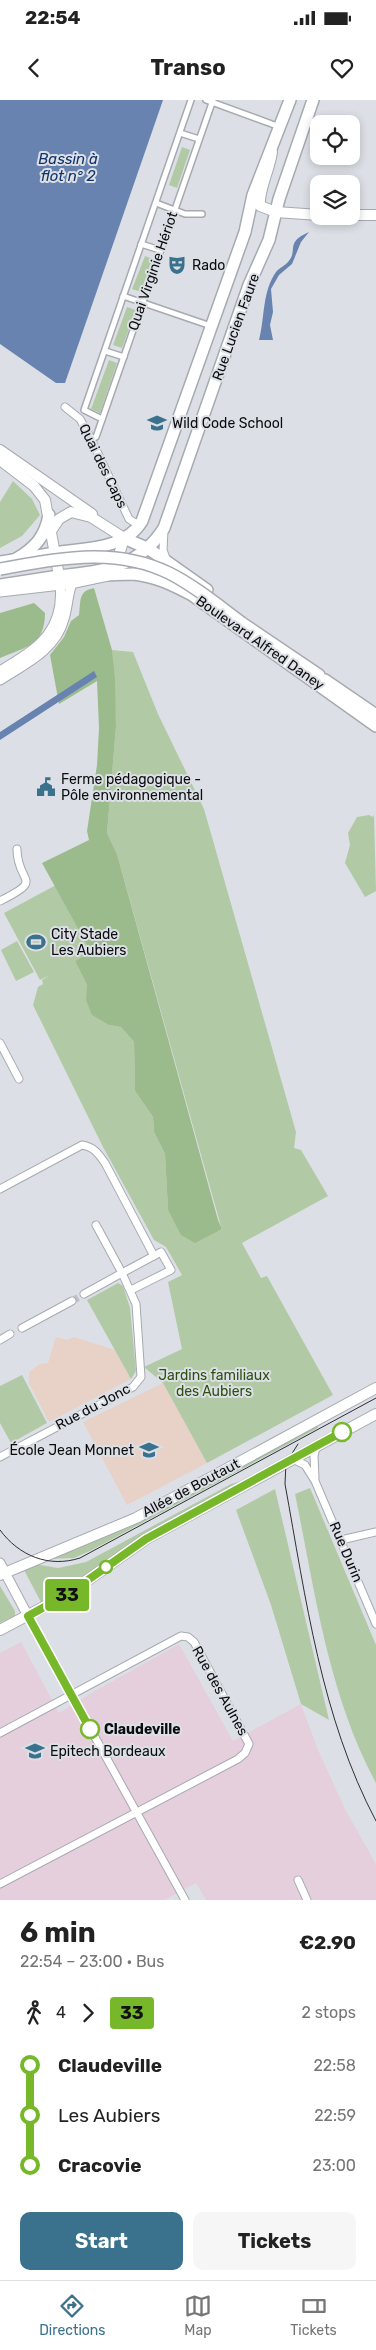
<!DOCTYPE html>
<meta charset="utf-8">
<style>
:root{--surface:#fff;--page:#f6f6f6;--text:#222;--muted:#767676;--line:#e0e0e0;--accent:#3a718c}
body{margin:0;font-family:Rubik,sans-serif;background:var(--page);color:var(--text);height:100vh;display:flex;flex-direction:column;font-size:19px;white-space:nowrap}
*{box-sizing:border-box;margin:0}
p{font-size:16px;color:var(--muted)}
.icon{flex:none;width:28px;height:28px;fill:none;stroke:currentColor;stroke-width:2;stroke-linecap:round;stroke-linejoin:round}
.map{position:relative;height:1800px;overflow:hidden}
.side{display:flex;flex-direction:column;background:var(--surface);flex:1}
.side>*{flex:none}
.badge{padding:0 10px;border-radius:4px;font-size:18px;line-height:32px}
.tools{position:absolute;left:310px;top:15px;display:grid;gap:10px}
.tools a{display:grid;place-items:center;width:50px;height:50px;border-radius:10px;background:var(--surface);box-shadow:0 2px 8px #0003;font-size:25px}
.map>.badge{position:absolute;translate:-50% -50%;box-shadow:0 0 0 2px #fff}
.legs{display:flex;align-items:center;gap:8px;height:55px;padding:0 20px;font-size:16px}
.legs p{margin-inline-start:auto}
.headline{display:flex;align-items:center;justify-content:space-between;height:85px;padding:0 20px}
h1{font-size:28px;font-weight:700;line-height:38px}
.action{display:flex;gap:10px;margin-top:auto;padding:10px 20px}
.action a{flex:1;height:58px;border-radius:10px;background:var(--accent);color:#fff;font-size:20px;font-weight:700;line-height:58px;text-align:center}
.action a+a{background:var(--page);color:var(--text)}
ul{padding:0 20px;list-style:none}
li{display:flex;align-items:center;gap:18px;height:50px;font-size:19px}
li i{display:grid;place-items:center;width:8px;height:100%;margin:0 6px;background:currentColor}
li i::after{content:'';width:12px;height:12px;margin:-6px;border:4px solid;border-radius:50%;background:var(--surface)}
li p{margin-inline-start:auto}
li:first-child i{background:linear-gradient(#0000 50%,currentColor 0)}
li:last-child i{background:linear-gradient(currentColor 50%,#0000 0)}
.status{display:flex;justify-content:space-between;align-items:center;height:35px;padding:0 25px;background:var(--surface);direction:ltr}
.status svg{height:14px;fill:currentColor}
header{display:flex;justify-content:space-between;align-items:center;height:65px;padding:0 20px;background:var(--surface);font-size:22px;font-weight:700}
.tabs{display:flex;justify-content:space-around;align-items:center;height:70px;border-top:1px solid var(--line);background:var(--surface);font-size:14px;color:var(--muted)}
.tabs a{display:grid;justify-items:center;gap:2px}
.tabs .current{color:var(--accent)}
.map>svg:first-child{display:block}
.commercial{fill:#e5cfdc}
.education{fill:#e8d1c6}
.green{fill:#b1caa5}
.forest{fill:#9cbb8c}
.water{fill:#6883af}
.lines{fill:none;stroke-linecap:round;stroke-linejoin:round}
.minor-tunnel{stroke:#bdc0c6;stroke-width:7;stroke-dasharray:7 3.5;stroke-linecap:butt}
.pedestrian-casing{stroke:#a6aab0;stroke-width:8}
.minor-casing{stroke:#a6aab0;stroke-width:9}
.tertiary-casing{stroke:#a6aab0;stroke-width:11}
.secondary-casing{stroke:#a6aab0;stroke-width:12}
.primary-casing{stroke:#a6aab0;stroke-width:14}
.trunk-casing{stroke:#a6aab0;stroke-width:14}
.pedestrian{stroke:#fff;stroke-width:5}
.minor{stroke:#fff;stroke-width:7}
.tertiary{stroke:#fff;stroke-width:9}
.secondary{stroke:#fff;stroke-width:10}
.primary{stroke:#fff;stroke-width:11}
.trunk{stroke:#fff;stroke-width:11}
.tram{stroke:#2d2f32;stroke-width:1}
.trunk-bridge-casing{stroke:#a6aab0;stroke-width:14;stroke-linecap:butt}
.trunk-bridge{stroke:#fff;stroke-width:11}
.line-1-casing{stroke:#fff;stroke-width:11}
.line-1{stroke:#76b82a;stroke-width:8}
.stop-1-dot{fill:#fff;stroke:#76b82a;stroke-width:2.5}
.labels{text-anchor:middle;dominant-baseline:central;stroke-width:4;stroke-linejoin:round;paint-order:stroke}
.poi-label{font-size:14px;fill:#0b0c0e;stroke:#dce0e6;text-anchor:start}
.street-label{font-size:14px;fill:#0b0c0e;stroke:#dce0e6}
.park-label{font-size:14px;fill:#2b510d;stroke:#dce0e6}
.stop-label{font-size:14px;font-weight:bold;fill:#0b0c0e;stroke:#dce0e6;text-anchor:start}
.water-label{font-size:15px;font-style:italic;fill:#10336a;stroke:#dce0e6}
</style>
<div class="status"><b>22:54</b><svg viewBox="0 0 49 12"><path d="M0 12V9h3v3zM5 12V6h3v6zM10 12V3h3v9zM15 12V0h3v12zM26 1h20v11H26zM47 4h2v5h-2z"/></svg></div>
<header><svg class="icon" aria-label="back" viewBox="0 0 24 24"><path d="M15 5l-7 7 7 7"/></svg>Transo<svg class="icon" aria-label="heart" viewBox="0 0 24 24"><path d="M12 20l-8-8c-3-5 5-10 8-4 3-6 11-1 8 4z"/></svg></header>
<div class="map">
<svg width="376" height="1800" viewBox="0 0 376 1800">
<rect width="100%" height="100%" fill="#dce0e6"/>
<polygon class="commercial" points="21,1542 59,1613 93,1592 179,1544 233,1641 301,1604 318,1650 346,1711 376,1764 376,1800 206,1800 196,1783 165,1800 0,1800 0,1553"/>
<g class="education">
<polygon points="56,1237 67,1240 74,1237 115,1250 131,1279 49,1322 29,1283 29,1272 40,1264 48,1263"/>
<polygon points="163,1283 207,1363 127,1405 83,1322"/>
</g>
<g class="green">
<polygon points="182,47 190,50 177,88 169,85"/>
<polygon points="145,156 153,159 141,192 132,189"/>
<polygon points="127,207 136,210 122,248 113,245"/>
<polygon points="109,260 117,263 100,313 91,309"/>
<polygon points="13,381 32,399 40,415 22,436 0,448 0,402"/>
<polygon points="112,550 133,552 158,614 204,709 296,1032 294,1048 301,1050 328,1096 242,1143 261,1178 267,1176 333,1295 207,1363 163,1283 144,1267 182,1249 168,1182 182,1175 166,1147 154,1140 103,1047 33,905 38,887 43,884 42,880 50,875 40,880 4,813 56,785 92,853 75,861 87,885 87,900 109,925 121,927 134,942 135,991 153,1017 154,1032 165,1054 168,1110 222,1130 117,754 107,733 116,627"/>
<polygon points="374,714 376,791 365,797 345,763 350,745 348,733 357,717 369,715 373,717"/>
<polygon points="17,841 34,872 16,881 1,850"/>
<polygon points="118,1183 123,1186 130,1208 136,1271 131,1279 87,1200"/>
<polygon points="22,1275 47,1323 11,1343 0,1323 0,1286"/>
<polygon points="317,1325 318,1328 92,1450 74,1458 49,1459"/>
<polygon points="248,1379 42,1504 24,1470 35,1464 58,1468 86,1462 231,1384"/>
<path d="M 310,1388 L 376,1545 L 376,1683 C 328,1594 315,1491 295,1394 Z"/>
<polygon points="275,1389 329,1620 301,1604 271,1505 236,1410"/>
<polygon points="0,1486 15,1511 15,1516 0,1523"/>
</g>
<g class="forest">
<path d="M 94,488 L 112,550 L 115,579 L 116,627 L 107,733 L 117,754 L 218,1120 L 222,1129 L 195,1143 L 181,1135 L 168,1110 L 165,1054 L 154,1032 L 153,1017 L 135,991 L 134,942 L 121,927 L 109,925 L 92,915 L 86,900 L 87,885 L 75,861 L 91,852 L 42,763 L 89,740 L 87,731 L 97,665 L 99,628 L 97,581 L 59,604 L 50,555 L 64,537 L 71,521 L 79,515 C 81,500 78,491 94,488 Z"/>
<path d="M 34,503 L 45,513 C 45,545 26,547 0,558 L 0,513 Z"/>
</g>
<g class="water">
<polygon points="0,0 163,0 65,283 56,283 0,244"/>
<path d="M 309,132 L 301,142 L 292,164 L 279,175 L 271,189 L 273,212 L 270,225 L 273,240 L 259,240 C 265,217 262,192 276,172 C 280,167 285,166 288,162 C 299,150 284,143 309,132 Z"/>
<polygon points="94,571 97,577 0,640 0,632"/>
</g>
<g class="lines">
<polyline class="minor-tunnel" points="72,1201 84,1194"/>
<g class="pedestrian-casing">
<g id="pedestrian">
<polyline points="206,0 280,27"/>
<polyline points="180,33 199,39"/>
<polyline points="156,103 185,114 202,114"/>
<polyline points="141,144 160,150"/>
<polyline points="123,196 211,226"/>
<polyline points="105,251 124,257"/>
<polyline points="102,319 84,310 191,0"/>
<polyline points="91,339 96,337 213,0"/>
</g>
</g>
<g class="minor-casing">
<g id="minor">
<polyline points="65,307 80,319 91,339 129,419 140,426"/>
<polyline points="164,430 163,450 167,461"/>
<path d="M 0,801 C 46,778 17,784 17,749"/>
<polyline points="0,943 19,979"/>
<path d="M 0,1089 L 82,1045 C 94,1047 98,1053 105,1063 L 154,1156"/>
<polyline points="84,1194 122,1173 96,1125"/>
<polyline points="22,1228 72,1201"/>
<polyline points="0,1240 10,1234"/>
<polyline points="0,1357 133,1287 141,1277 136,1204 122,1173 161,1152 171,1170 131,1190"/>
<polyline points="293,1359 305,1365 315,1381 376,1524"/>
<polyline points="315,1378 314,1356 316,1347"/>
<polyline points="341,1440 376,1432"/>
<polyline points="28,1516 185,1800"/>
<polyline points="0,1633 181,1536 188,1537 194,1542 249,1644 245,1653 238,1659 0,1784"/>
<polyline points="298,1780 307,1800"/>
</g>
</g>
<g class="tertiary-casing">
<g id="tertiary">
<polyline points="0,492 70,484 108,476"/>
<path d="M 0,571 C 40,547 68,529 59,476"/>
<path d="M 0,580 C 25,564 56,550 64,519 C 69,503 67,489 77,474"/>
<polyline points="0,1463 28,1516"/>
</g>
</g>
<g class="secondary-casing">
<g id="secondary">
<path d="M 272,52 C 270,69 258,91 260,106 L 276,112 L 319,115"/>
<polyline points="351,115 376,115"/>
<polyline points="0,350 92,414"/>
<polyline points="0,360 34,386 45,400 59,476"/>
<polyline points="51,431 59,419 71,412 91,417 124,438 119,455 110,461"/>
<polyline points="0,1475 136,1418 376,1288"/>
<polyline points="0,1530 68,1494 146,1439 376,1314"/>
</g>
</g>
<g class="primary-casing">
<g id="primary">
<polyline points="124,438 149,449 207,490"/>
<path d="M 55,453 C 84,448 125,450 142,421 L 245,132 L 253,95 L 290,0"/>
<path d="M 101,475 C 111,475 122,474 133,474 C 155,476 173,485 192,495 L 376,626"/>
<path d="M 59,476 C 103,471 139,468 164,428 L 249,185 L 269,140 L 279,99 L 313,0"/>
<polyline points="325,580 376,615"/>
</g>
</g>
<g class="trunk-casing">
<g id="trunk">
<path d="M 16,459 C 35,448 45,437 49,415"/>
<polyline points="0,462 55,453"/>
<polyline points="0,485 59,476"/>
<polyline points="242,523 319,575"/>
</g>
</g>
<use href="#pedestrian" class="pedestrian"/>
<use href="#minor" class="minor"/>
<use href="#tertiary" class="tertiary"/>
<use href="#secondary" class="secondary"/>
<use href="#primary" class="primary"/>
<use href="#trunk" class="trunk"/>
<g class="tram">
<path d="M 298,1344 L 286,1363 L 285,1384 C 306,1499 321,1617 376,1721"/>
<path d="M 0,1430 C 19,1456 49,1468 80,1458 L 376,1298"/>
</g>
<g class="trunk-bridge-casing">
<path id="trunk-bridge" d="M 0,469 C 58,459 114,446 169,473 C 195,486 219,506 242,523"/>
</g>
<use href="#trunk-bridge" class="trunk-bridge"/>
</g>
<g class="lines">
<g class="line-1-casing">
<polyline id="line-1" points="90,1629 28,1516 68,1494 146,1439 342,1332"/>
</g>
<use href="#line-1" class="line-1"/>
</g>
<defs>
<g id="theatre-bare" transform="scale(1.5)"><path d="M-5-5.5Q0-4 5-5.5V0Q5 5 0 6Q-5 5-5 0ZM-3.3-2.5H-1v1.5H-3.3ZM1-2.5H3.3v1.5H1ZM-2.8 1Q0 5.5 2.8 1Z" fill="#3a718c" stroke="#dce0e6" stroke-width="2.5" paint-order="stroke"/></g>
<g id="university-bare" transform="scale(1.5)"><path d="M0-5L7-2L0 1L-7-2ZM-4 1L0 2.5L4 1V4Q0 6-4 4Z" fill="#3a718c" stroke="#dce0e6" stroke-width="2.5" paint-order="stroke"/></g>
<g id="civic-bare" transform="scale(1.5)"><path d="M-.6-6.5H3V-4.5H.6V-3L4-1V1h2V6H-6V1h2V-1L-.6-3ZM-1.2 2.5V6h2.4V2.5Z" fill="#3a718c" stroke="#dce0e6" stroke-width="2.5" paint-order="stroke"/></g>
<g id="stadium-bare" transform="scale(1.5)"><path d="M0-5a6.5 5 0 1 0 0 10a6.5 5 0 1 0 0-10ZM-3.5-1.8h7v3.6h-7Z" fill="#3a718c" stroke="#dce0e6" stroke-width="2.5" paint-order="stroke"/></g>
<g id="school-bare" transform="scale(1.5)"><path d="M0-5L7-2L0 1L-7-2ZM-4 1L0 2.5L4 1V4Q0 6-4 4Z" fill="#3a718c" stroke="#dce0e6" stroke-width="2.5" paint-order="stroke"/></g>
</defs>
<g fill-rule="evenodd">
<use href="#theatre-bare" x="177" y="165"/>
<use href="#university-bare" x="157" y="323"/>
<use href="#civic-bare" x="46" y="687"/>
<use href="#stadium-bare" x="36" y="842"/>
<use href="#school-bare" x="149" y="1350"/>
<use href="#university-bare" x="35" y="1651"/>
</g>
<g class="stop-1-dot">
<circle cx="342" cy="1332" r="9"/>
<circle cx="106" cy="1467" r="6"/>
<circle cx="90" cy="1629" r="9"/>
</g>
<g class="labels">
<g class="poi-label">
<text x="192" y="165">Rado</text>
<text x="172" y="323">Wild Code School</text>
<text x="61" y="679">Ferme pédagogique -<tspan x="61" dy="16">Pôle environnemental</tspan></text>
<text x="51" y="834">City Stade<tspan x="51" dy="16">Les Aubiers</tspan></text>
<text x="134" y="1350" text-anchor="end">École Jean Monnet</text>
<text x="50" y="1651">Epitech Bordeaux</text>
</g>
<g class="street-label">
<text transform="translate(153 171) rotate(-71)">Quai Virginie Hériot</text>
<text transform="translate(236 227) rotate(-70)">Rue Lucien Faure</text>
<text transform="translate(103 366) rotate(64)">Quai des Caps</text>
<text transform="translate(260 543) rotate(35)">Boulevard Alfred Daney</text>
<text transform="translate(93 1307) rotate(-28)">Rue du Jonc</text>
<text transform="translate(191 1388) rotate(-28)">Allée de Boutaut</text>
<text transform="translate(346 1452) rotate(67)">Rue Durin</text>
<text transform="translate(220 1591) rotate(61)">Rue des Aulnes</text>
</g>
<g class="park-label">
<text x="214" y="1275">Jardins familiaux<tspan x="214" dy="16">des Aubiers</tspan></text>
</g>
<g class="stop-label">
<text x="104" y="1629">Claudeville</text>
</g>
<g class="water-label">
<text x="68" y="59">Bassin à<tspan x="68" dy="17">flot n° 2</tspan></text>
</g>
</g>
</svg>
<div class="tools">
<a><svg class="icon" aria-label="locate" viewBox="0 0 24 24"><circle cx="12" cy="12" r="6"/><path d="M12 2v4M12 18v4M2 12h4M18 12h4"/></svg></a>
<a><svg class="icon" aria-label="layers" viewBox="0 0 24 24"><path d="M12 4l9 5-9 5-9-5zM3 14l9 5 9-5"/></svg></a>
</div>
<b class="badge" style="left:67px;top:1495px;background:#76b82a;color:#111">33</b>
</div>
<section class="side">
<div class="headline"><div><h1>6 min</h1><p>22:54 – 23:00 · Bus</p></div><b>€2.90</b></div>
<div class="legs"><svg class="icon" aria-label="walk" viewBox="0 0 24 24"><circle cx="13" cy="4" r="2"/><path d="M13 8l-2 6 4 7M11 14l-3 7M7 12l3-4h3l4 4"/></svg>4<svg class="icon" aria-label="forward" viewBox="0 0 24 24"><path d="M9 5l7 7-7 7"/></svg><b class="badge" style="background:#76b82a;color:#111">33</b><p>2 stops</p></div>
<ul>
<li><i style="color:#76b82a"></i><b>Claudeville</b><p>22:58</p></li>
<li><i style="color:#76b82a"></i><span>Les Aubiers</span><p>22:59</p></li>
<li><i style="color:#76b82a"></i><b>Cracovie</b><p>23:00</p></li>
</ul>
<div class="action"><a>Start</a><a>Tickets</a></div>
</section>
<nav class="tabs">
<a class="current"><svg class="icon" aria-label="directions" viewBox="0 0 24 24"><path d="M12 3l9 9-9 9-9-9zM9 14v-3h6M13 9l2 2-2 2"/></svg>Directions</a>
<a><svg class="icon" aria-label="map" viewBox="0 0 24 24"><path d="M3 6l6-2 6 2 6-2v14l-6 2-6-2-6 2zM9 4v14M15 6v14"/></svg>Map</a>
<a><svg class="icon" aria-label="tickets" viewBox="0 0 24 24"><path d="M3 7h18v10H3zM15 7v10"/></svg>Tickets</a>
</nav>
